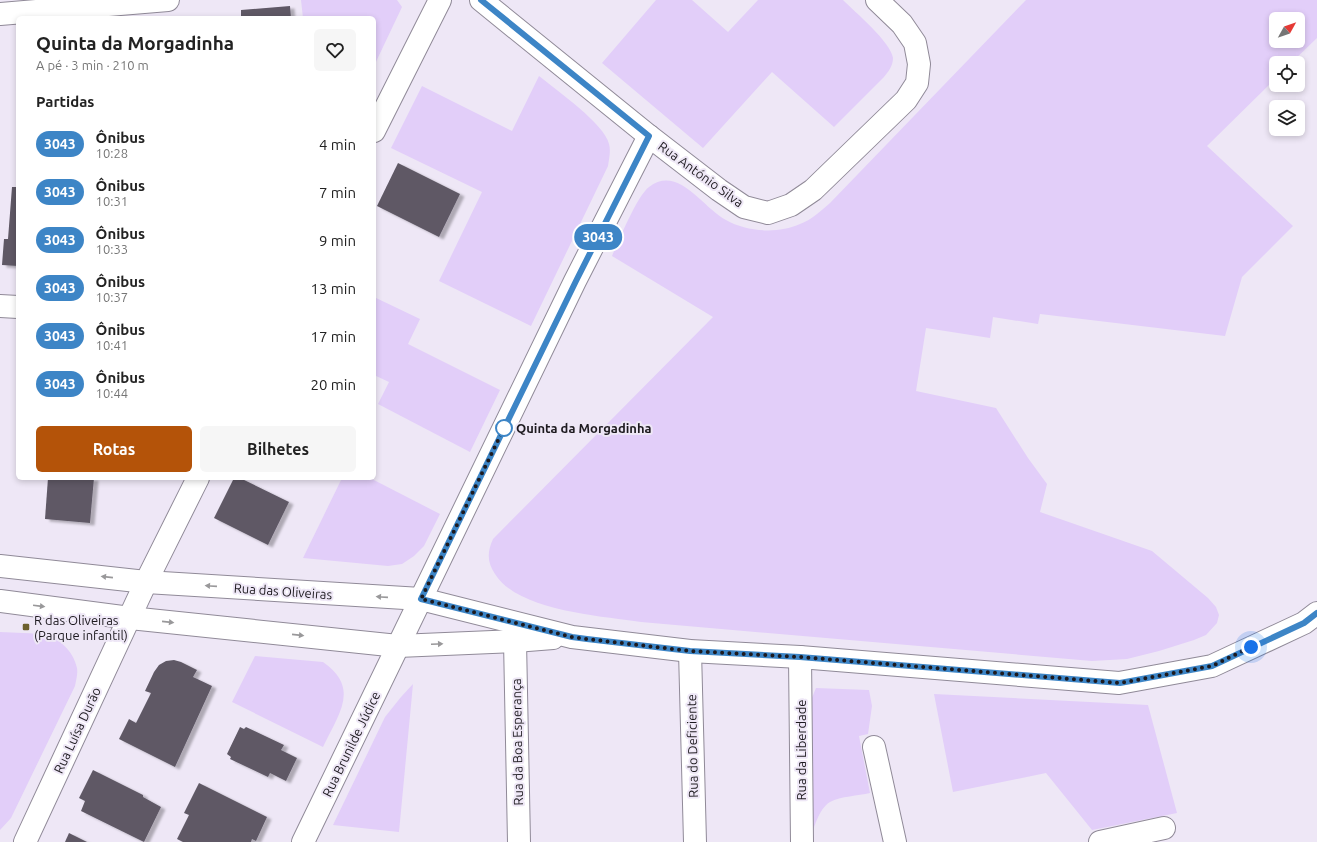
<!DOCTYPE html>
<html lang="pt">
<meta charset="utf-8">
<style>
:root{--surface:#fff;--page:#f6f6f6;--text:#222;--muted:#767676;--accent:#b45309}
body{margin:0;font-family:Ubuntu,sans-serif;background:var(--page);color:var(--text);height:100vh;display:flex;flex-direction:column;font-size:15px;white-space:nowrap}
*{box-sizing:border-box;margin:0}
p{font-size:13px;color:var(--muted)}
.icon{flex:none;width:22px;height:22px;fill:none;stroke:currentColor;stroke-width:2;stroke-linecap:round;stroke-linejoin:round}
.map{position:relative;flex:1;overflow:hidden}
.details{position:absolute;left:16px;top:16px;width:360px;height:464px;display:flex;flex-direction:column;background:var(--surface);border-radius:6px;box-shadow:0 2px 6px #0003}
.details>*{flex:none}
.badge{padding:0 8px;border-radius:13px;font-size:14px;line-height:26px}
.needle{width:26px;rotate:50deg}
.tools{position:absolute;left:1269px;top:12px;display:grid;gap:8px}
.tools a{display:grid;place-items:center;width:36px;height:36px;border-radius:6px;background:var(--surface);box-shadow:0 2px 6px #0003;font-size:20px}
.you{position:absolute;width:20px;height:20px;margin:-10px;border:3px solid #fff;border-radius:50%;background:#1a73e8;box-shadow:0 0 0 6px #1a73e833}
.map>.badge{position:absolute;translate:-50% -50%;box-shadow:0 0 0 2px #fff}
h2{padding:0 20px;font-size:15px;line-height:36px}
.round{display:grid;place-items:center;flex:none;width:42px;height:42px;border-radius:6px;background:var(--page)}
.summary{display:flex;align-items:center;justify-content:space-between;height:68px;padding:0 20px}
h1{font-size:19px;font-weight:700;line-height:30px}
.primary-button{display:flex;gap:8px;margin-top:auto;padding:8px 20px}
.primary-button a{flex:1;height:46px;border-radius:6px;background:var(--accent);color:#fff;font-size:16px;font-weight:700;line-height:46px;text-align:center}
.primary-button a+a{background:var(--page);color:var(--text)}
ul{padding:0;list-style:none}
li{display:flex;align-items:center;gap:12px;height:48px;padding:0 20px}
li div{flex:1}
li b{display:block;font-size:15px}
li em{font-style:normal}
li .badge{min-width:44px;font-weight:700;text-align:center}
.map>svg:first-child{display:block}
.green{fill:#e2cef9;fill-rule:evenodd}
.building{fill:#5e5865;filter:url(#shadow)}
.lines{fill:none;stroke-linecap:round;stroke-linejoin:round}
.minor-casing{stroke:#908a98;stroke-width:24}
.minor{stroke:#fff;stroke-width:22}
.oneway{fill:#99989a}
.line-casing{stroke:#fff;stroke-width:9}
.line{stroke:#3d85c6;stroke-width:6}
.walk{stroke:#1d1a1f;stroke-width:4;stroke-dasharray:0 7.2}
.stop-dot{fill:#fff;stroke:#3d85c6;stroke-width:2}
.poi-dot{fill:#6c602d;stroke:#eee7f6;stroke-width:1.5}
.labels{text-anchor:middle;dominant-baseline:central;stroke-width:4;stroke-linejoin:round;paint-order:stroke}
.street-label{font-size:13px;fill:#1d1a1f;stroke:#eee7f6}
.stop-label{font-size:13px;font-weight:bold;fill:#1d1a1f;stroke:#eee7f6;text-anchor:start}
.poi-label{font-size:13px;fill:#1d1a1f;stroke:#eee7f6;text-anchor:start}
</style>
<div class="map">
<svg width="1317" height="842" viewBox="0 0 1317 842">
<defs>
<filter id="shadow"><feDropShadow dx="4.5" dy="2.5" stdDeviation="1" flood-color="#0004"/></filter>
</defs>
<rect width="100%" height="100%" fill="#eee7f6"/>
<g class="green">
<polygon points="301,0 397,0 402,7 374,66 374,18 303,18"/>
<path d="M 656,0 L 692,0 L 728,32 L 758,0 L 843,0 C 855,12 891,42 893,58 C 893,66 888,72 884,77 L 834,127 L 772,72 L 703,148 L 602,63 Z"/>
<path d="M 1026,0 L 1317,0 L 1317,38 L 1291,63 L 1276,63 L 1276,78 L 1207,146 L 1293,226 L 1242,277 L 1225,336 L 1040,314 L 1038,324 L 993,317 L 990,338 L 926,328 L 916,391 L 996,408 L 1028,458 L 1047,484 L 1040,512 L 1152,551 L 1208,598 L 1216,607 L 1219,615 L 1217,623 L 1206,635 L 1194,640 L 1159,651 L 1127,659 L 1092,661 L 641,622 C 600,616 518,611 495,574 C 487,562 487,552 493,539 L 713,317 L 612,256 C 619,240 637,196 649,187 C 678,164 703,208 726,220 C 747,232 778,234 800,224 C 811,220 821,211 830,203 ZM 1276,19 L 1298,19 L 1298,41 L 1276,41 Z"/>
<path d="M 539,76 C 556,90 605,124 609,144 C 611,151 609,159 608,166 L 531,326 L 439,281 L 482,192 L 391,148 L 422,86 L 512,131 Z"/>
<polygon points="374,297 420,319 408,344 500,390 470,452 378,404 389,382 374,375"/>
<polygon points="342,478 370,478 440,514 424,546 414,556 402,564 388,566 303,558"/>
<path d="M 0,632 C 15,633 32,632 47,636 C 61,639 74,653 77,668 C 78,674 76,680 75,686 L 11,818 L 0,830 Z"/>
<path d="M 255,656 L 323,662 C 361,688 338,715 323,747 L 232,702 Z"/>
<polygon points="413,684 399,832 333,825 385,717 401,697"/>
<path d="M 816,688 L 869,690 L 872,706 L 868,734 L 859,736 L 870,793 C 858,796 841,796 830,802 C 819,808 813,830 810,841 L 809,705 Z"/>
<polygon points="934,694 1148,705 1177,813 1092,830 1046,773 953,792"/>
</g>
<g class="building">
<polygon points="290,6 291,18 241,18 241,10"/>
<polygon points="398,163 460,194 439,237 377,206"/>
<polygon points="12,187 18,187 18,266 2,265 4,239 8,239"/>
<polygon points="48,478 94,478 90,523 45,519"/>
<polygon points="234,478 240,478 289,502 268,545 214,518"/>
<polygon points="174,660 181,662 197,670 193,677 212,686 175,767 119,739 129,719 136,723 151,693 145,691 154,672 159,665 166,661"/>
<polygon points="240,727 244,729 246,727 284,745 281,750 297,758 286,781 270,773 268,777 230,759 231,757 227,754"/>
<polygon points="93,770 143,795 143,797 161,807 144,842 81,811 85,801 79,798"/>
<polygon points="199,783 267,817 256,841 252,839 251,842 183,842 177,839 189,815 184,813"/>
<polygon points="69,833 87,842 65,842"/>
</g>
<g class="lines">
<g class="minor-casing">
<g id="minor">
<polyline points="481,0 649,136 719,190 744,207 768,213 791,205 813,190 906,100 917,83 919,64 915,43 902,24 877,0"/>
<polyline points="0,14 168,0"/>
<polyline points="374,131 440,0"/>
<polyline points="0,306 18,307"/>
<polyline points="0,566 146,582 421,599 572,637 690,651 800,657 1119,683 1212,666 1304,623 1317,613"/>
<polyline points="0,601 130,618 398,646 515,641 553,638"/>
<polyline points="515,641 519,842"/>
<polyline points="690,651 695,842"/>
<polyline points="800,657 802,842"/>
<polyline points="874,747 895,842"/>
<polyline points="25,842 146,582 198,478"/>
<polyline points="303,842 575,281 649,136"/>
<polyline points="1100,842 1164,828"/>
</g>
</g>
<use href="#minor" class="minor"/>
</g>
<defs><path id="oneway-solid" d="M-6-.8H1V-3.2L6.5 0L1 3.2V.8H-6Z"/></defs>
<g class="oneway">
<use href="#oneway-solid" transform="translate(107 577) rotate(-174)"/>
<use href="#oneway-solid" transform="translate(211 586) rotate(-176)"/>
<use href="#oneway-solid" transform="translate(382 597) rotate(-176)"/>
<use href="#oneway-solid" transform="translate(39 606) rotate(7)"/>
<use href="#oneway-solid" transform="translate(168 622) rotate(6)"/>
<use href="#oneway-solid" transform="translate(298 635) rotate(6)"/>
<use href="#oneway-solid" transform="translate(437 644) rotate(-2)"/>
</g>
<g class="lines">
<g class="line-casing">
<polyline id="line" points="481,0 649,136 576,281 421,599 572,637 587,639 690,651 800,657 1120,683 1212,666 1304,623 1317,613"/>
</g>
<use href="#line" class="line"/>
<polyline class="walk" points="504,428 421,599 572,637 587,639 690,651 800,657 1120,683 1212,666 1251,647"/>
</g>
<circle class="stop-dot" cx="504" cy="428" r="8"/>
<rect class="poi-dot" x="22" y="623" width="8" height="8" rx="2"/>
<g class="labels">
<g class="street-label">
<text transform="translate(701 174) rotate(36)">Rua António Silva</text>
<text transform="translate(283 591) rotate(4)">Rua das Oliveiras</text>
<text transform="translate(77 730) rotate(-65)">Rua Luísa Durão</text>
<text transform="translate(517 742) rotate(-91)">Rua da Boa Esperança</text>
<text transform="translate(351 744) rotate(-64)">Rua Brunilde Júdice</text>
<text transform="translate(692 746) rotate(-91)">Rua do Deficiente</text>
<text transform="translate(801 750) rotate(-90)">Rua da Liberdade</text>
</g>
<g class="stop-label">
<text x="516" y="428">Quinta da Morgadinha</text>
</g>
<g class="poi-label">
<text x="34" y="620">R das Oliveiras<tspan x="34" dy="15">(Parque infantil)</tspan></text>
</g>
</g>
</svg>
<div class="tools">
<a><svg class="needle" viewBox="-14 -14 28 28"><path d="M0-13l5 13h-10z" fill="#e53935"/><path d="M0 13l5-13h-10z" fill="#767676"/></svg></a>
<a><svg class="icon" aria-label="locate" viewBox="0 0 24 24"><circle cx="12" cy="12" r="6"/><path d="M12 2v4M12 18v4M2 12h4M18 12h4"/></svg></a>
<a><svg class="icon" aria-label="layers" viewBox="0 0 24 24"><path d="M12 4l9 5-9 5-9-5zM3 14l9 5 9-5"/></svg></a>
</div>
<div class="you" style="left:1251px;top:647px"></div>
<b class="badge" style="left:598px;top:237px;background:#3d85c6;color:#fff">3043</b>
<section class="details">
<div class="summary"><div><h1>Quinta da Morgadinha</h1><p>A pé · 3 min · 210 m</p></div><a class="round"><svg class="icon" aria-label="heart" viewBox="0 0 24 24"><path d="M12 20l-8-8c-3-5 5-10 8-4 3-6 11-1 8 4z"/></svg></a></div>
<h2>Partidas</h2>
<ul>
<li><span class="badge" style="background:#3d85c6;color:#fff">3043</span><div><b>Ônibus</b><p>10:28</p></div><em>4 min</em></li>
<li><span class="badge" style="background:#3d85c6;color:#fff">3043</span><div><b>Ônibus</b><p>10:31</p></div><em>7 min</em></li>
<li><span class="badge" style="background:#3d85c6;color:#fff">3043</span><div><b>Ônibus</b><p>10:33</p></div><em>9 min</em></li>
<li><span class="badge" style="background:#3d85c6;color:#fff">3043</span><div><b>Ônibus</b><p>10:37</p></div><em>13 min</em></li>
<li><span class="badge" style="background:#3d85c6;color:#fff">3043</span><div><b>Ônibus</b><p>10:41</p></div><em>17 min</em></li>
<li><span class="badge" style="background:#3d85c6;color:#fff">3043</span><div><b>Ônibus</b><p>10:44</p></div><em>20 min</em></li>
</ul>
<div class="primary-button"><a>Rotas</a><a>Bilhetes</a></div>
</section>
</div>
